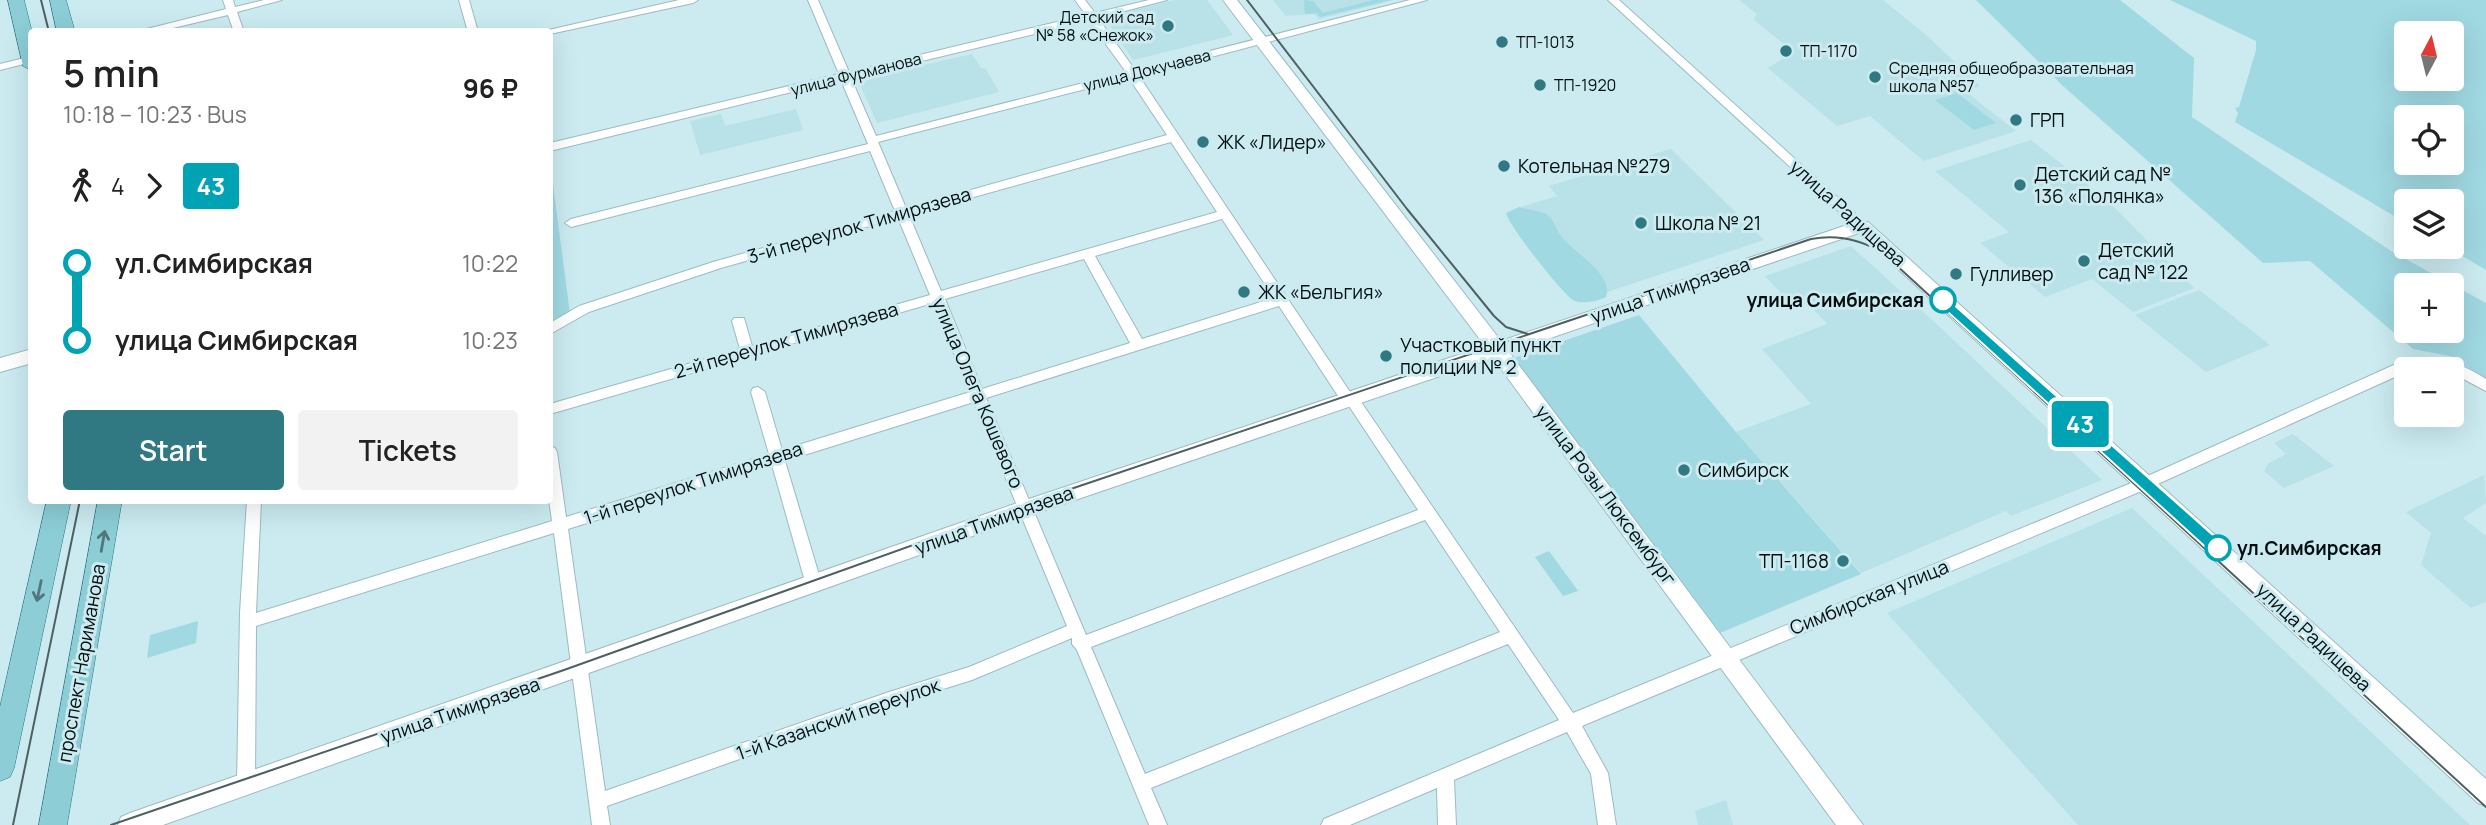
<!DOCTYPE html>
<meta charset="utf-8">
<style>
:root{--surface:#fff;--page:#f2f2f2;--text:#222;--muted:#767676;--accent:#307882}
body{margin:0;font-family:Manrope,sans-serif;background:var(--page);color:var(--text);height:100vh;display:flex;flex-direction:column;font-size:26px;white-space:nowrap}
*{box-sizing:border-box;margin:0}
p{font-size:23px;color:var(--muted)}
.icon{flex:none;width:38px;height:38px;fill:none;stroke:currentColor;stroke-width:2;stroke-linecap:round;stroke-linejoin:round}
.map{position:relative;flex:1;overflow:hidden}
.sheet{position:absolute;left:28px;top:28px;width:525px;height:476px;display:flex;flex-direction:column;background:var(--surface);border-radius:7px;box-shadow:0 7px 28px #0002}
.sheet>*{flex:none}
.badge{padding:0 14px;border-radius:5px;font-size:24px;line-height:46px}
.needle{width:46px;rotate:7deg}
.buttons{position:absolute;left:2394px;top:21px;display:grid;gap:14px}
.buttons a{display:grid;place-items:center;width:70px;height:70px;border-radius:7px;background:var(--surface);box-shadow:0 7px 28px #0002;font-size:35px}
.map>.badge{position:absolute;translate:-50% -50%;box-shadow:0 0 0 4px #fff}
.legs{display:flex;align-items:center;gap:10px;height:77px;padding:0 35px;font-size:23px}
.legs p{margin-inline-start:auto}
.summary{display:flex;align-items:center;justify-content:space-between;height:119px;padding:0 35px}
h1{font-size:38px;font-weight:600;line-height:52px}
.action{display:flex;gap:14px;margin-top:auto;padding:14px 35px}
.action a{flex:1;height:80px;border-radius:7px;background:var(--accent);color:#fff;font-size:28px;font-weight:600;line-height:80px;text-align:center}
.action a+a{background:var(--page);color:var(--text)}
ul{padding:0 35px;list-style:none}
li{display:flex;align-items:center;gap:24px;height:77px;font-size:26px}
li i{display:grid;place-items:center;width:10px;height:100%;margin:0 9px;background:currentColor}
li i::after{content:'';width:18px;height:18px;margin:-9px;border:5px solid;border-radius:50%;background:var(--surface)}
li p{margin-inline-start:auto}
li:first-child i{background:linear-gradient(#0000 50%,currentColor 0)}
li:last-child i{background:linear-gradient(currentColor 50%,#0000 0)}
.map>svg:first-child{display:block}
.built{fill:#b8e1e8}
.green{fill:#a0d9e2;fill-rule:evenodd}
.lines{fill:none;stroke-linecap:round;stroke-linejoin:round}
.street-casing{stroke:#9cbbc0;stroke-width:2}
.secondary-casing{stroke:#9cbbc0;stroke-width:2}
.primary-casing{stroke:#2a747f;stroke-width:1}
.street{fill:#fff;fill-rule:evenodd}
.secondary{fill:#fff;fill-rule:evenodd}
.primary{fill:#8ccdd6;fill-rule:evenodd}
.tram{stroke:#4d6062;stroke-width:2}
.oneway{stroke:#4f777c}
.line-1{fill:#00a3b4;stroke:#fff;stroke-width:2}
.poi-dot{fill:#307882;stroke:#cbebf0;stroke-width:2.5}
.stop-1-dot{fill:#fff;stroke:#00a3b4;stroke-width:3.5}
.labels{text-anchor:middle;dominant-baseline:central;stroke-width:6;stroke-linejoin:round;paint-order:stroke}
.far-poi-label{font-size:16px;fill:#040e0f;stroke:#cbebf0;text-anchor:start}
.far-street-label{font-size:16px;fill:#040e0f;stroke:#cbebf0}
.poi-label{font-size:19px;fill:#040e0f;stroke:#cbebf0;text-anchor:start}
.street-label{font-size:19px;fill:#040e0f;stroke:#cbebf0}
.stop-label{font-size:19px;font-weight:bold;fill:#040e0f;stroke:#cbebf0;text-anchor:end}
</style>
<div class="map">
<svg width="2486" height="825" viewBox="0 0 2486 825">
<rect width="100%" height="100%" fill="#cbebf0"/>
<g class="built">
<polygon points="1175,0 1207,0 1233,35 1133,60 1104,17"/>
<polygon points="1273,0 1394,0 1319,19 1314,14 1286,16"/>
<polygon points="1739,0 1883,0 1926,35 1980,86 1965,91 2016,131 1924,161 1870,116 1837,126 1768,68 1794,52 1754,20 1757,14"/>
<polygon points="972,54 981,68 986,69 999,92 877,123 858,80"/>
<polygon points="796,109 803,130 700,155 690,121 721,114 725,126"/>
<polygon points="2031,140 2106,199 2194,288 2133,312 2092,279 2045,297 1980,243 2009,232 1935,171"/>
<polygon points="1671,149 1764,240 1598,295 1521,207 1557,196 1549,186"/>
<polygon points="1851,246 1943,330 2102,480 2011,516 2006,511 1861,573 1736,432 1811,404 1762,349 1827,324 1812,308 1784,296 1765,276"/>
<polygon points="2199,290 2270,345 2206,372 2135,315"/>
<polygon points="2293,434 2334,466 2284,488 2264,471 2268,464 2286,454 2274,443"/>
<polygon points="2484,475 2486,503 2463,518 2486,536 2486,602 2471,608 2421,565 2431,533 2406,512"/>
<polygon points="2132,508 2470,825 2078,825 1887,613"/>
<polygon points="1726,800 1733,825 1698,825 1695,811"/>
</g>
<g class="green">
<polygon points="1304,0 1313,1 1323,13 1373,0 1391,0 1320,17 1317,13 1305,14"/>
<path d="M 1976,0 L 2120,0 L 2194,58 L 2192,117 L 2391,251 L 2486,303 L 2486,380 L 2450,356 L 2413,349 L 2310,261 L 2263,263 L 2063,86 ZM 2406,285 L 2452,285 L 2452,331 L 2406,331 Z"/>
<path d="M 2170,0 L 2486,0 L 2486,270 L 2447,247 L 2452,247 L 2452,201 L 2406,201 L 2406,223 L 2235,122 L 2238,113 L 2235,108 L 2239,107 L 2256,50 L 2256,41 ZM 2406,33 L 2452,33 L 2452,79 L 2406,79 ZM 2406,117 L 2452,117 L 2452,163 L 2406,163 Z"/>
<polygon points="1957,93 1996,123 1974,130 1935,100"/>
<polygon points="550,161 570,314 550,323"/>
<path d="M 1519,207 C 1527,210 1538,210 1546,214 C 1555,220 1555,229 1562,237 C 1574,253 1614,274 1606,297 C 1598,301 1581,305 1573,300 C 1561,292 1508,225 1506,213 Z"/>
<polygon points="1639,315 1735,431 1861,574 1720,633 1514,358"/>
<polygon points="1549,551 1578,591 1563,596 1535,557"/>
<polygon points="198,621 196,643 147,658 150,635"/>
</g>
<g class="lines">
<g class="street-casing">
<g id="street">
<polygon points="223,0 233,0 235,7 264,0 282,0 237,12 244,32 234,32 228,15 156,32 135,32 226,9"/>
<polygon points="459,0 469,0 478,32 468,32"/>
<polygon points="679,0 698,0 693,3 550,34 550,32 540,32"/>
<path d="M 808,0 L 818,0 L 849,72 L 1086,15 L 1075,0 L 1085,0 L 1095,13 L 1149,0 L 1167,0 L 1098,18 L 1135,70 L 1410,0 L 1427,0 L 1139,76 L 1350,392 L 1355,393 L 1573,713 L 2141,479 L 2396,364 C 2430,354 2457,360 2486,379 L 2486,391 L 2452,373 L 2452,369 L 2406,369 L 2406,372 L 2151,487 L 1582,726 L 1608,773 L 1616,825 L 1598,825 L 1591,774 L 1567,732 L 1454,780 L 1456,825 L 1438,825 L 1437,788 L 1350,825 L 1321,825 L 1324,819 L 1559,720 L 1508,644 L 1151,788 L 1167,825 L 1149,825 L 1077,650 L 1072,644 L 1072,638 L 972,680 L 889,706 L 607,806 L 610,825 L 592,825 L 554,533 L 256,626 L 255,785 L 252,791 L 246,793 L 240,791 L 237,785 L 240,613 L 247,500 L 261,500 L 256,613 L 552,521 L 549,500 L 550,446 L 555,448 L 557,452 L 566,517 L 769,454 L 751,392 L 753,388 L 758,387 L 765,392 L 782,450 L 970,392 L 933,303 L 550,414 L 550,404 L 740,349 L 732,321 L 734,318 L 744,318 L 752,346 L 930,295 L 898,218 L 721,268 L 589,312 L 550,334 L 550,323 L 579,306 L 713,262 L 895,211 L 870,151 L 571,227 L 565,223 L 571,219 L 868,144 L 841,80 L 550,151 L 550,143 L 839,74 ZM 1089,21 L 1126,72 L 876,136 L 851,78 ZM 1129,78 L 1167,135 L 906,208 L 878,142 ZM 1171,142 L 1217,212 L 941,291 L 909,215 ZM 1222,219 L 1274,298 L 1142,339 L 1095,256 ZM 1084,259 L 1130,343 L 982,389 L 945,299 ZM 1279,306 L 1342,402 L 1347,403 L 1418,510 L 1086,635 L 986,398 ZM 974,402 L 1067,626 L 969,667 L 889,692 L 605,791 L 568,529 L 772,465 L 806,585 L 809,590 L 814,591 L 819,590 L 822,585 L 785,461 ZM 1425,520 L 1500,632 L 1145,774 L 1091,647 Z"/>
<polygon points="1608,0 1619,0 1866,223 1868,226 1866,229 1858,229"/>
<polygon points="32,56 32,62 0,70 0,64"/>
</g>
</g>
<g class="secondary-casing">
<g id="secondary">
<polygon points="1223,0 1237,0 1501,341 1856,222 1868,222 2486,779 2486,806 2478,803 1859,233 1509,352 1863,825 1836,825 1493,358 1034,514 163,825 118,825 121,817 130,813 1020,502 1485,346"/>
<polygon points="32,349 32,363 0,372 0,358"/>
</g>
</g>
<g class="primary-casing">
<g id="primary">
<polygon points="8,0 24,0 32,32 32,71 23,66"/>
<polygon points="50,0 66,0 75,32 57,32"/>
<polygon points="47,500 71,500 14,768 10,777 0,781 0,707"/>
<polygon points="98,500 122,500 67,825 39,825"/>
</g>
</g>
<use href="#street" class="street"/>
<use href="#secondary" class="secondary"/>
<use href="#primary" class="primary"/>
<g class="tram">
<polyline points="41,0 49,32"/>
<polyline points="1247,0 1407,209 1494,316 1506,327 1528,334"/>
<polyline points="13,825 80,500"/>
<path d="M 111,825 L 564,670 L 1053,495 L 1811,239 C 1837,234 1860,239 1883,253 L 2486,807"/>
</g>
</g>
<defs><path id="oneway-shaft" d="M-6 0H5M1.5-3L5.5 0L1.5 3" fill="none" stroke-width="1.6" stroke-linecap="round" stroke-linejoin="round" transform="scale(1.75)"/></defs>
<g class="oneway">
<use href="#oneway-shaft" transform="translate(103 541) rotate(-80)"/>
<use href="#oneway-shaft" transform="translate(39 591) rotate(102)"/>
</g>
<polygon class="line-1" points="1943,295 2223,544 2225,548 2223,553 2212,553 1938,303 1937,300"/>
<g class="poi-dot">
<circle cx="1168" cy="26" r="7"/>
<circle cx="1502" cy="42" r="7"/>
<circle cx="1786" cy="51" r="7"/>
<circle cx="1875" cy="77" r="7"/>
<circle cx="1540" cy="85" r="7"/>
<circle cx="2016" cy="120" r="7"/>
<circle cx="1203" cy="142" r="7"/>
<circle cx="1504" cy="166" r="7"/>
<circle cx="2020" cy="185" r="7"/>
<circle cx="1641" cy="223" r="7"/>
<circle cx="2084" cy="261" r="7"/>
<circle cx="1956" cy="274" r="7"/>
<circle cx="1244" cy="292" r="7"/>
<circle cx="1386" cy="356" r="7"/>
<circle cx="1684" cy="470" r="7"/>
<circle cx="1843" cy="561" r="7"/>
</g>
<g class="stop-1-dot">
<circle cx="1943" cy="300" r="12"/>
<circle cx="2218" cy="548" r="12"/>
</g>
<g class="labels">
<g class="far-poi-label">
<text x="1154" y="17" text-anchor="end">Детский сад<tspan x="1154" dy="18">№ 58 «Снежок»</tspan></text>
<text x="1516" y="42">ТП-1013</text>
<text x="1800" y="51">ТП-1170</text>
<text x="1889" y="68">Средняя общеобразовательная<tspan x="1889" dy="18">школа №57</tspan></text>
<text x="1554" y="85">ТП-1920</text>
</g>
<g class="far-street-label">
<text transform="translate(1147 70) rotate(-14)">улица Докучаева</text>
<text transform="translate(856 74) rotate(-14)">улица Фурманова</text>
</g>
<g class="poi-label">
<text x="2030" y="120">ГРП</text>
<text x="1217" y="142">ЖК «Лидер»</text>
<text x="1518" y="166">Котельная №279</text>
<text x="2034" y="174">Детский сад №<tspan x="2034" dy="22">136 «Полянка»</tspan></text>
<text x="1655" y="223">Школа № 21</text>
<text x="2098" y="250">Детский<tspan x="2098" dy="22">сад № 122</tspan></text>
<text x="1970" y="274">Гулливер</text>
<text x="1258" y="292">ЖК «Бельгия»</text>
<text x="1400" y="345">Участковый пункт<tspan x="1400" dy="22">полиции № 2</tspan></text>
<text x="1698" y="470">Симбирск</text>
<text x="1829" y="561" text-anchor="end">ТП-1168</text>
</g>
<g class="street-label">
<text transform="translate(1848 213) rotate(42)">улица Радищева</text>
<text transform="translate(859 225) rotate(-16)">3-й переулок Тимирязева</text>
<text transform="translate(1670 290) rotate(-19)">улица Тимирязева</text>
<text transform="translate(786 340) rotate(-16)">2-й переулок Тимирязева</text>
<text transform="translate(978 393) rotate(67)">улица Олега Кошевого</text>
<text transform="translate(693 483) rotate(-18)">1-й переулок Тимирязева</text>
<text transform="translate(1606 495) rotate(53)">улица Розы Люксембург</text>
<text transform="translate(994 520) rotate(-20)">улица Тимирязева</text>
<text transform="translate(1869 597) rotate(-22)">Симбирская улица</text>
<text transform="translate(2314 637) rotate(43)">улица Радищева</text>
<text transform="translate(81 663) rotate(-80)">проспект Нариманова</text>
<text transform="translate(460 710) rotate(-19)">улица Тимирязева</text>
<text transform="translate(838 719) rotate(-19)">1-й Казанский переулок</text>
</g>
<g class="stop-label">
<text x="1924" y="300">улица Симбирская</text>
<text x="2237" y="548" text-anchor="start">ул.Симбирская</text>
</g>
</g>
</svg>
<div class="buttons">
<a><svg class="needle" viewBox="-14 -14 28 28"><path d="M0-13l5 13h-10z" fill="#e53935"/><path d="M0 13l5-13h-10z" fill="#767676"/></svg></a>
<a><svg class="icon" aria-label="locate" viewBox="0 0 24 24"><circle cx="12" cy="12" r="6"/><path d="M12 2v4M12 18v4M2 12h4M18 12h4"/></svg></a>
<a><svg class="icon" aria-label="layers" viewBox="0 0 24 24"><path d="M12 4l9 5-9 5-9-5zM3 14l9 5 9-5"/></svg></a>
<a>+</a>
<a>−</a>
</div>
<b class="badge" style="left:2080px;top:424px;background:#00a3b4;color:#fff">43</b>
<section class="sheet">
<div class="summary"><div><h1>5 min</h1><p>10:18 – 10:23 · Bus</p></div><b>96 ₽</b></div>
<div class="legs"><svg class="icon" aria-label="walk" viewBox="0 0 24 24"><circle cx="13" cy="4" r="2"/><path d="M13 8l-2 6 4 7M11 14l-3 7M7 12l3-4h3l4 4"/></svg>4<svg class="icon" aria-label="forward" viewBox="0 0 24 24"><path d="M9 5l7 7-7 7"/></svg><b class="badge" style="background:#00a3b4;color:#fff">43</b></div>
<ul>
<li><i style="color:#00a3b4"></i><b>ул.Симбирская</b><p>10:22</p></li>
<li><i style="color:#00a3b4"></i><b>улица Симбирская</b><p>10:23</p></li>
</ul>
<div class="action"><a>Start</a><a>Tickets</a></div>
</section>
</div>
